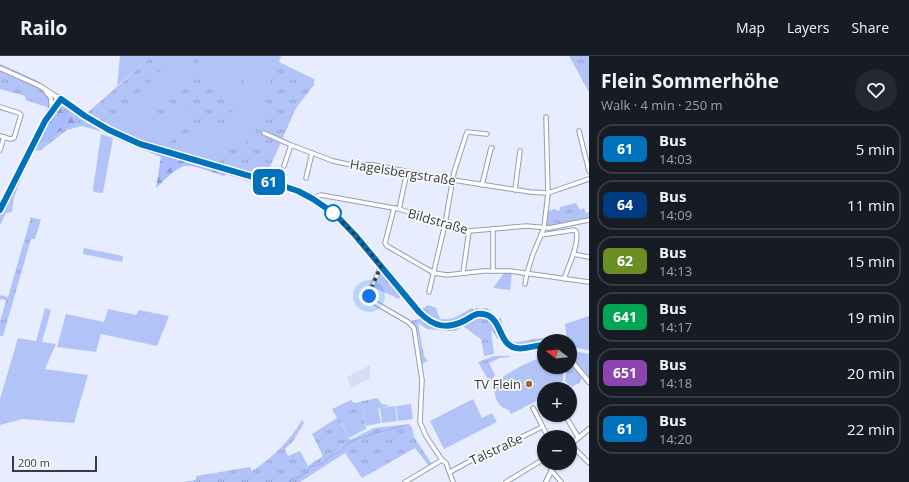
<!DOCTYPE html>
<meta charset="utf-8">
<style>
:root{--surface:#171b24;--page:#242831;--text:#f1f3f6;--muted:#9ea1a6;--line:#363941}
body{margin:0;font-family:"Open Sans",sans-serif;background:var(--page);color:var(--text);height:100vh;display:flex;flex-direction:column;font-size:15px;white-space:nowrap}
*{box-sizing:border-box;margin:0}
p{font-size:13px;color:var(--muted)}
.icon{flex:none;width:22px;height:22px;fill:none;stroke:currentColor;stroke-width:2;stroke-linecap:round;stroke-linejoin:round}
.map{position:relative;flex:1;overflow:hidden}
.sheet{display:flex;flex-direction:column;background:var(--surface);width:320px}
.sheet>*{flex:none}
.badge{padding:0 8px;border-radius:6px;font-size:14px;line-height:26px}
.needle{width:26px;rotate:286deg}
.tools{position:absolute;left:537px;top:278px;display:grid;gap:8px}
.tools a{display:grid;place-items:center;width:40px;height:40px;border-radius:50%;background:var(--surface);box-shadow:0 1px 3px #0004;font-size:20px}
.scale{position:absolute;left:12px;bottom:10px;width:85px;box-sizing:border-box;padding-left:4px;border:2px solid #373a42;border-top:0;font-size:11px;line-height:14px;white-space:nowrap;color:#373a42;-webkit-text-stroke:3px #fbfbfb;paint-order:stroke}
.you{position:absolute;width:20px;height:20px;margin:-10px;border:3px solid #fff;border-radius:50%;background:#1a73e8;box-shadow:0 0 0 6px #1a73e833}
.map>.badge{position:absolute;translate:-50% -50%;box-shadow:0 0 0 2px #fff}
.round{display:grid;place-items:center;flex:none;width:42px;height:42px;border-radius:21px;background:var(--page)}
.summary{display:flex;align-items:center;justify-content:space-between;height:68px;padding:0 12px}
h1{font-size:19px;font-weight:700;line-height:30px}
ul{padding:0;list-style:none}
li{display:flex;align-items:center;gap:12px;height:50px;margin:0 8px 6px;padding:0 4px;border:2px solid var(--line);border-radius:16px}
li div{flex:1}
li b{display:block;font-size:15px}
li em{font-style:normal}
li .badge{min-width:44px;font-weight:700;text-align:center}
header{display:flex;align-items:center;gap:24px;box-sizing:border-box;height:56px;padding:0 20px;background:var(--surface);border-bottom:1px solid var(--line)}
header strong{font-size:19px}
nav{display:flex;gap:22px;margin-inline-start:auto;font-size:14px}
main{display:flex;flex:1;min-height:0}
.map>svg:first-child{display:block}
.built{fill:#d5ddf4}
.grass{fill:url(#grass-tufts)}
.forest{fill:url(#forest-firs)}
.green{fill:#b2c3f7}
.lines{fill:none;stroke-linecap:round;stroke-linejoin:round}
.stream{stroke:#93abfb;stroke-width:1}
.minor-casing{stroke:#969db2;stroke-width:5.5}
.major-casing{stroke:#969db2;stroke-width:6}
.minor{stroke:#fff;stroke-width:3.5}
.major{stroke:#fff;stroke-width:4}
.line-casing{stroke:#fff;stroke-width:9}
.line{stroke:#0072bc;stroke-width:6}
.walk{stroke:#373a42;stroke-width:4;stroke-dasharray:0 7.2}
.stop-dot{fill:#fff;stroke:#0072bc;stroke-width:2}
.poi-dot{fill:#a6682d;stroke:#fbfbfb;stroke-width:1.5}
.labels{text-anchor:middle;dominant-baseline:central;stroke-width:3.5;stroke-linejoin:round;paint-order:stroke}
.street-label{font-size:13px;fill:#373a42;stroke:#fbfbfb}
.poi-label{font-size:13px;fill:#373a42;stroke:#fbfbfb;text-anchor:end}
</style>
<header>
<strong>Railo</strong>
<nav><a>Map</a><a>Layers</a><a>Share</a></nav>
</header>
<main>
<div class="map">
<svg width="589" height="426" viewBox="0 0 589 426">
<defs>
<pattern id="grass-tufts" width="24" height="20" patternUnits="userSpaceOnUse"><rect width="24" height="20" fill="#b2c3f7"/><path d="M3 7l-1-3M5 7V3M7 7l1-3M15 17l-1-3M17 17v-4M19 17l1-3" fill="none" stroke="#929fca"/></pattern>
<pattern id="forest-firs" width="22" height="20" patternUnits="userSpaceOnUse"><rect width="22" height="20" fill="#a9bdfe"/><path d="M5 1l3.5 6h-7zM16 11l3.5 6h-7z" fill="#8a9bcf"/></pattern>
</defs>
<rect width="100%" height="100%" fill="#e7edff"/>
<polygon class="built" points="370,309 370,322 351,332 347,321"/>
<g class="grass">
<polygon points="152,0 281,0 279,6 314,23 314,29 296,52 262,129 156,98 156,99 117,83 104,76 82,70 67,74 41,94 32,95 14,141 12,156 6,157 0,169 0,150 49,52 26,44 25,40 0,33 0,8 36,24 86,58"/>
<polygon points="569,0 589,0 589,36"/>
<polygon points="576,147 580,154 584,152 586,157 589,156 589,162 556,170 546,169 548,155 555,153 559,155 560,151"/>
<polygon points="31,161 41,164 35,183 31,183 3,280 0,280 0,265 6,244 0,243 0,239 8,241"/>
<polygon points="380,215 383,216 401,239 399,243 373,231"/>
<path d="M 428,249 L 436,252 L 440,263 C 452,265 461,258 472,252 L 474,254 L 477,251 L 479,253 L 487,252 L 498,262 L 501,262 C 509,299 518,282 545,282 L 544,286 C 535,286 526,292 517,290 C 499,286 503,259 484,256 C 476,254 471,258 464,262 C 448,271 433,266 420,254 Z"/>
<path d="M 415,256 C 430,270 442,277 463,269 L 463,270 L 456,275 L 449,275 L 427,273 L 418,267 L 424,300 L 428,305 L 422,308 C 420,295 421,273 410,265 L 419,263 Z"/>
<path d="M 482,260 C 493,264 495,272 500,281 L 497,283 L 494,277 L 491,274 L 494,298 L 484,300 L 479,269 L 471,263 Z"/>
<polygon points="494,300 510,300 510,301 500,302 489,307 495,319 491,325 487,322 478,306"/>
<polygon points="570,306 582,322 579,327 572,331 565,325 566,317 563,311 570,311"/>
<path d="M 377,342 L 382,348 L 389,349 L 386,351 L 363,356 L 366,373 L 360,376 L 352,357 L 341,368 L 350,384 L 374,372 L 409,368 L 412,372 L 414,381 L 432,408 L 429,410 L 415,392 L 362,422 L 345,397 L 300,426 L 184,426 L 196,424 L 196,420 L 250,411 L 252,415 C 273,401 289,386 302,364 L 304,367 L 294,384 L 285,393 L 288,400 L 300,395 L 308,410 L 323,400 L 312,378 L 337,362 L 332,353 L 351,344 L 354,347 C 362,345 369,344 377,342 Z"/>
</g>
<g class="forest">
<polygon points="59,52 62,53 78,65 77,66 59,76 37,90 34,89 45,69 57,53"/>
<path d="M 157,96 L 227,117 L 224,120 C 215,117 192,108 184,110 C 173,114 164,125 156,132 L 161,101 L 156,99 Z"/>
</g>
<g class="green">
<polygon points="120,0 152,0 117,30"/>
<polygon points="174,0 192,14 153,57 158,63 176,46 194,60 166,91 110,68"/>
<polygon points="203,0 253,0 239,29 231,50 192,12"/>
<polygon points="255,0 279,0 253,81 240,91 224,78 240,34"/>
<polygon points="203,67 227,84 218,107 179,96"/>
<polygon points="101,78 113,82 103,137 94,136 93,133"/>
<polygon points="84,192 123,200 122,206 83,198"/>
<polygon points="504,217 512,217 510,234 493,232"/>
<polygon points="45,252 51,254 42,286 56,288 45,313 88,319 74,367 22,363 0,369 0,343 18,282 36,285"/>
<polygon points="108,253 136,259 139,254 169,260 157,290 101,278 96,296 57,291 66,258 104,266"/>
<polygon points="589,260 589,294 570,291 570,285 567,285 565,268"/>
<polygon points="471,263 479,269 482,284 463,270 463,269"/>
<polygon points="574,295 589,298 589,323 570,300 570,296"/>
<path d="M 544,301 L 544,311 L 561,311 C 565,318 563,325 560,332 L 560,333 L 544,333 L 544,341 L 511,358 L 509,354 C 503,352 498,349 496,342 C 494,337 494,331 497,327 C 502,318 534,303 544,301 Z"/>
<polygon points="473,343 482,362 492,357 497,366 444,393 430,365"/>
<polygon points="411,348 413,363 398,365 396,350"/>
<polygon points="395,350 397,365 382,367 380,352"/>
<polygon points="378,352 381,367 366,370 363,356"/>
<polygon points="352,356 360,376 349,382 341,367 341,361"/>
</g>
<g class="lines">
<polyline class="stream" points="289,426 291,423 297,422 306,417 310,411 321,408 332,399 339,396 348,387 359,382 365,381 375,377 403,370"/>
<g class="minor-casing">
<g id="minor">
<polyline points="46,36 51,42 51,50"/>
<polyline points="0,51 19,57 21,59 14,82 10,83 0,80"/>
<polyline points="49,59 61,43"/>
<polyline points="579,75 589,115"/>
<polyline points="264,77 291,89 333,105 347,108 374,109 440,122 530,136 548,137 589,123"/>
<polyline points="0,94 4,81"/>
<polyline points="284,110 291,89"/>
<polyline points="306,122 312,97"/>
<polyline points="482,129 491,92 492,92"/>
<polyline points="515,134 520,95"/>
<polyline points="313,143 315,141 321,139 399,153 469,175 526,170 549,172 589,164"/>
<polyline points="394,152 385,187 387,190 434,217 447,219 484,215 510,215 589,226"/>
<polyline points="399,153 407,116"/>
<polyline points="0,154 51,52 58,41"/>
<polyline points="493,173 493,215"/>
<path d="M 541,179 L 574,174 L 576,175 C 580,187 568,211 564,223"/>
<polyline points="573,198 589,201"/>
<polyline points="381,210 370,235 369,241 372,245 408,266 414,272 422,324 420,366 426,380 442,404 446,407 453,426"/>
<polyline points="463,217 469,175"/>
<polyline points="525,228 527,217 533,198 544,172 548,137 546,61"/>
<polyline points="429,236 445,168 454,116 467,76 487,78"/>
<polyline points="533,352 548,381"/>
<polyline points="565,359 578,381"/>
<polyline points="570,388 589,407"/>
<polyline points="551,414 561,426"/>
<polyline points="450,416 481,399 485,399 542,371"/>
<polyline points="405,426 442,404"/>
<polyline points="506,426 544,403"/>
</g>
</g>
<g class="major-casing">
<g id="major">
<path d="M 0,12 L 40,30 L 90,63 L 123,81 L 158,94 L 280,129 C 297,135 312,142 327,152 C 344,164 357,180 370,196 C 386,216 402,236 419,256 C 434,271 447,274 466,264 C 472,260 477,257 483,258 C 502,260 498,289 516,292 C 526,294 535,289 544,289"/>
<polyline points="570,303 589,326"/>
<polyline points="570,389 589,373"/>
<polyline points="546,426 555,407"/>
</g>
</g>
<use href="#minor" class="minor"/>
<use href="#major" class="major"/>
</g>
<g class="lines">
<g class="line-casing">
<path id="line" d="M 0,154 L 45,65 L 61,43 L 85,60 L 109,74 L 140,88 L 280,129 L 298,135 L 313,143 L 335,158 L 355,179 L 419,256 C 434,271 447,274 466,264 C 472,260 476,257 483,258 C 502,260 498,289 516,292 C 526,294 535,289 544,289"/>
</g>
<use href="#line" class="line"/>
<polyline class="walk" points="333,157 355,179 381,210 370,235 369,240"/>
</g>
<circle class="stop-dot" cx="333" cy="157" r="8"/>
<circle class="poi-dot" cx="529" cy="328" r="4"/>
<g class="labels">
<g class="street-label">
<text transform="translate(403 116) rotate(9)">Hagelsbergstraße</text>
<text transform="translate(438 165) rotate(16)">Bildstraße</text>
<text transform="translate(496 393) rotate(-25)">Talstraße</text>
</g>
<g class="poi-label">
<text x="521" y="328">TV Flein</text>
</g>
</g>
</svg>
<div class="tools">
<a><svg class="needle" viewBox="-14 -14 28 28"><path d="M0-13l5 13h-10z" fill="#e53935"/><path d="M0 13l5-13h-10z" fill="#9ea1a6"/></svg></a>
<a>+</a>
<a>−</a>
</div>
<div class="scale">200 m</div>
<div class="you" style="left:369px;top:240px"></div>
<b class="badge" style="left:269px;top:126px;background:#0072bc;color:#fff">61</b>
</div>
<section class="sheet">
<div class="summary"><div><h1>Flein Sommerhöhe</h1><p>Walk · 4 min · 250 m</p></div><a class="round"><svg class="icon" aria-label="heart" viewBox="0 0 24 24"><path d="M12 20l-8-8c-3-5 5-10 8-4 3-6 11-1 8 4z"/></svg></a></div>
<ul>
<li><span class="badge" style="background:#0072bc;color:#fff">61</span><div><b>Bus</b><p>14:03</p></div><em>5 min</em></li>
<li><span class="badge" style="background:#003b80;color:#fff">64</span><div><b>Bus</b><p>14:09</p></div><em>11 min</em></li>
<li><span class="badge" style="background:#6b8e23;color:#fff">62</span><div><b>Bus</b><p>14:13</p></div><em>15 min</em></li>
<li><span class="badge" style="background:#00a651;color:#fff">641</span><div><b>Bus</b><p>14:17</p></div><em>19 min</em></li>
<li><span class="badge" style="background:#8e44ad;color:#fff">651</span><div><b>Bus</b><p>14:18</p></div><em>20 min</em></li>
<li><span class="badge" style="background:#0072bc;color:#fff">61</span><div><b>Bus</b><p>14:20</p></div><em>22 min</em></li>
</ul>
</section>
</main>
